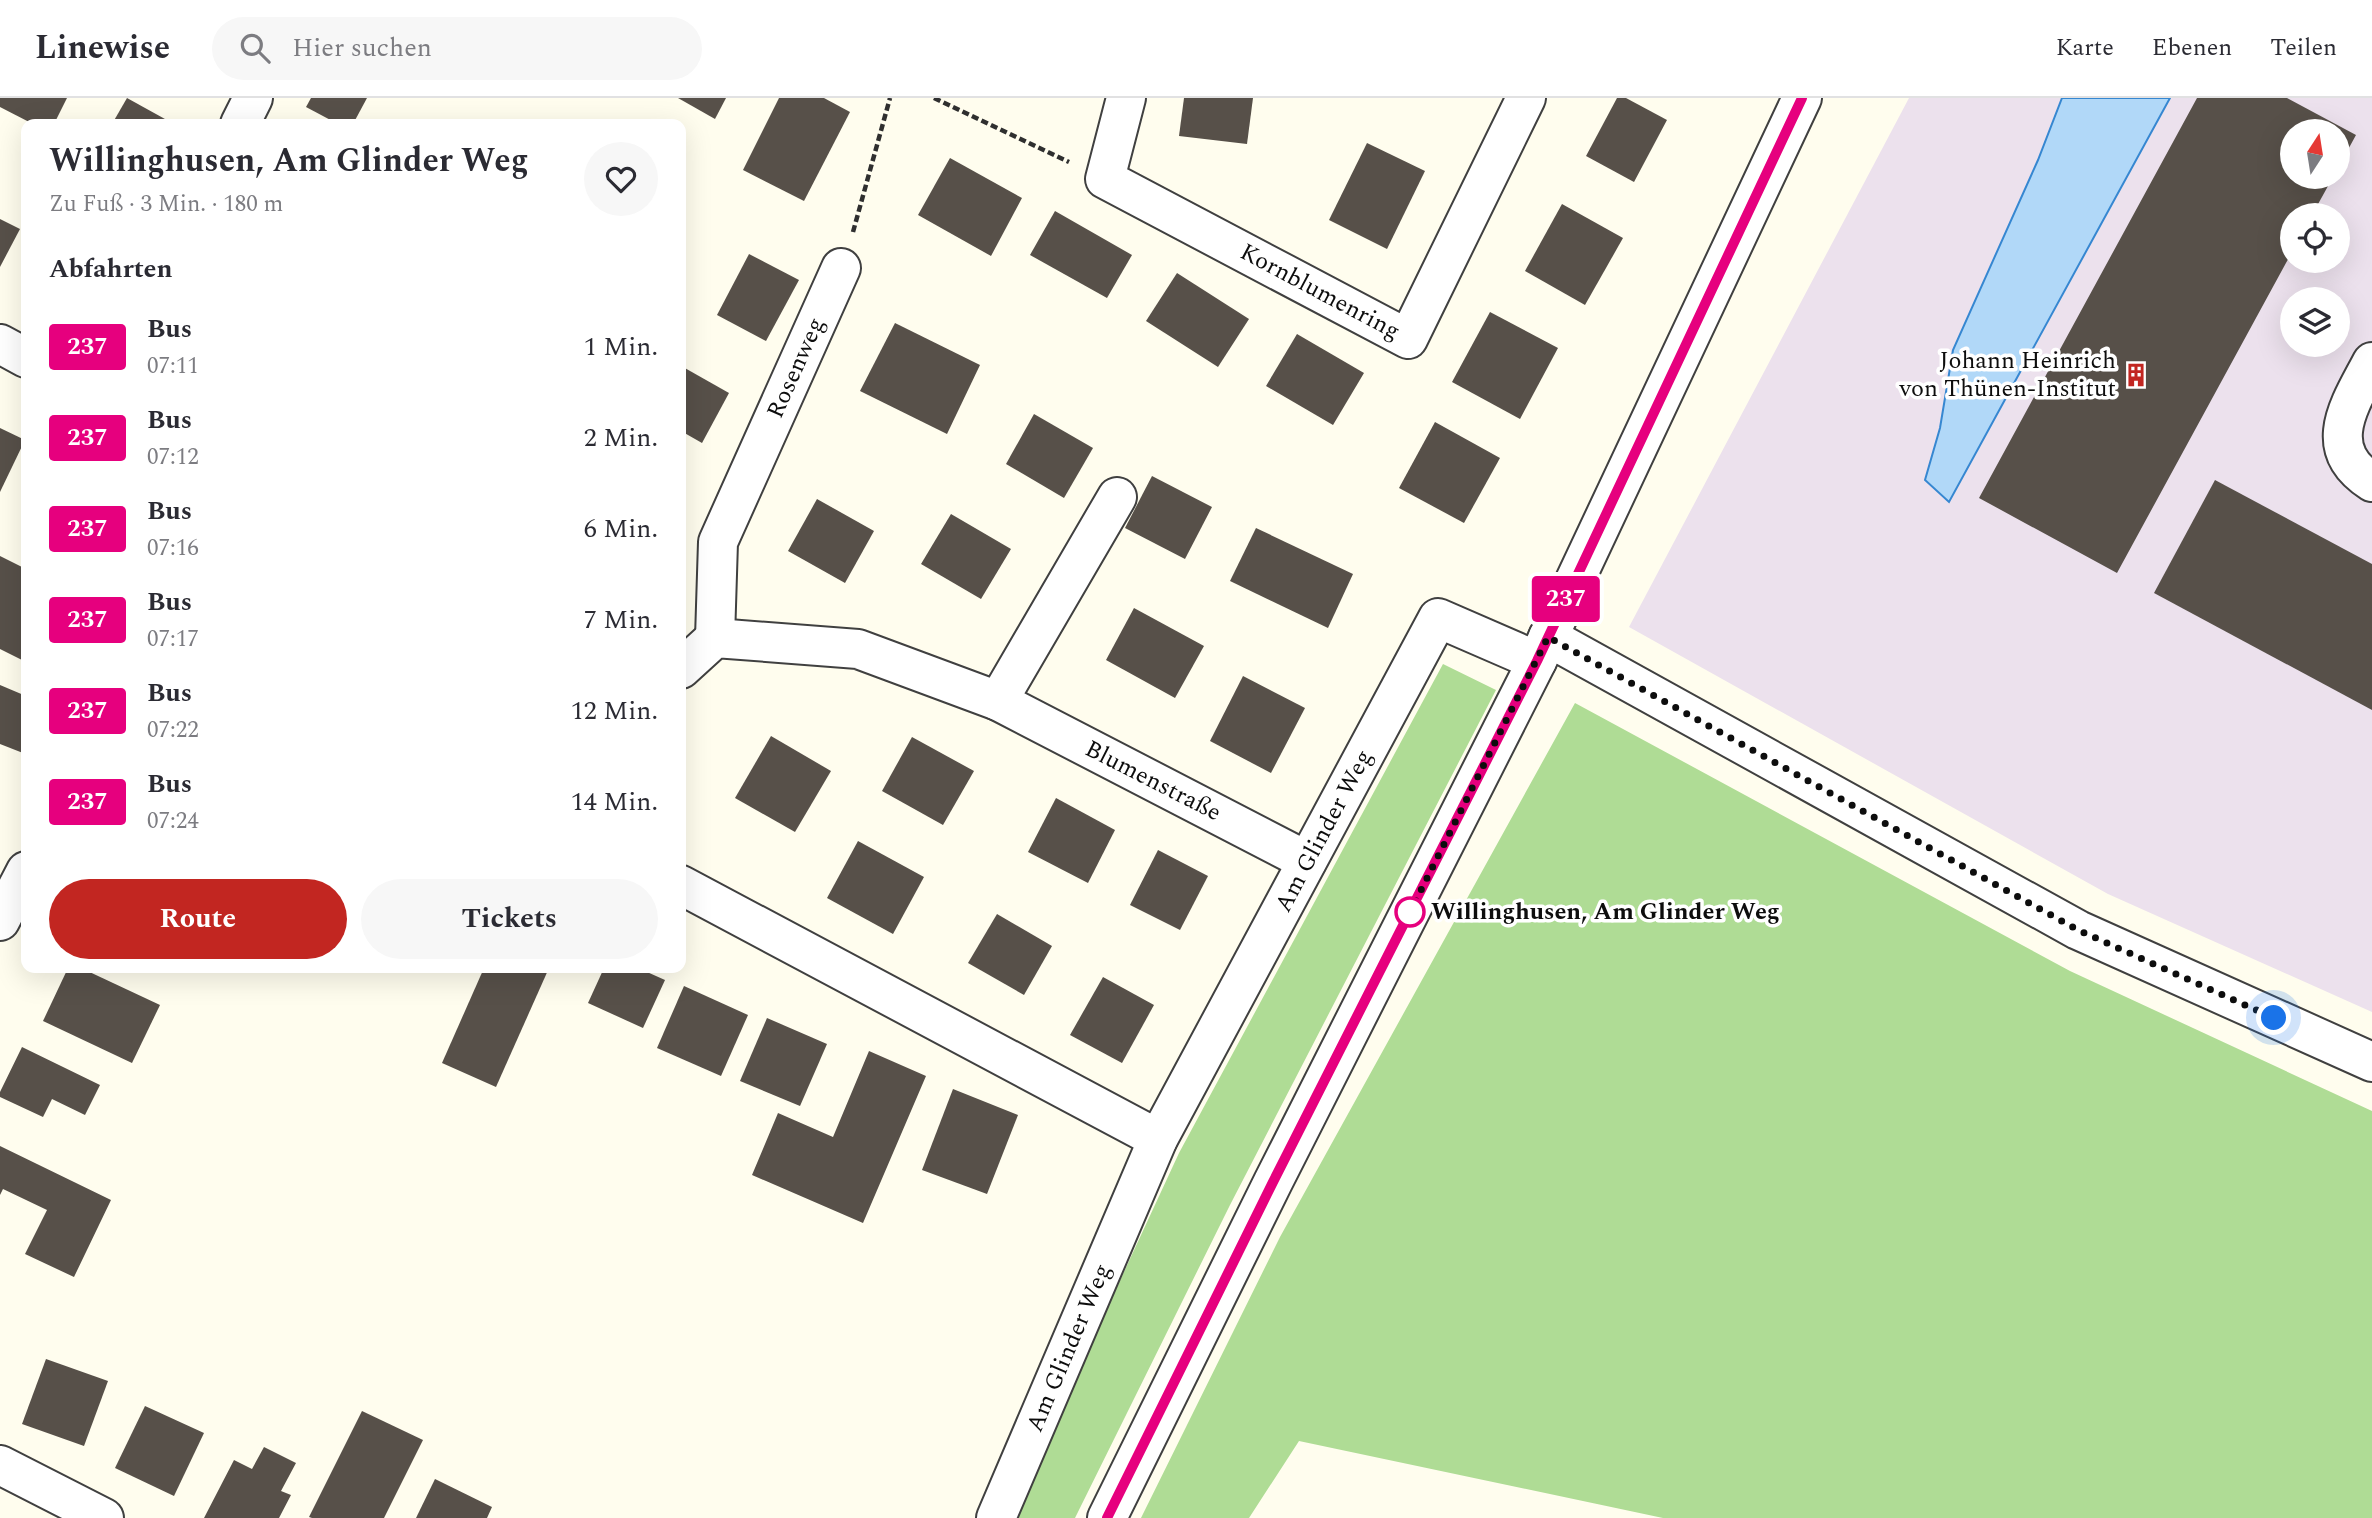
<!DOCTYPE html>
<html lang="de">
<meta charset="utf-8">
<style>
:root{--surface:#fff;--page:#f7f7f7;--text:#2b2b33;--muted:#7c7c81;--line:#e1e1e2;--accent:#c22621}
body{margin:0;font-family:Spectral,serif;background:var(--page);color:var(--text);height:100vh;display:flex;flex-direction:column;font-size:26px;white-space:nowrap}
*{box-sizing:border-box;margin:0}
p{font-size:23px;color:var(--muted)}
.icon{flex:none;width:38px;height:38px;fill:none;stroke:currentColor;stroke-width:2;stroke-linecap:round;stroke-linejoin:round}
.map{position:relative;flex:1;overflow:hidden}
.panel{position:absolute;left:21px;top:21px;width:665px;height:854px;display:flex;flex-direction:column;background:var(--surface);border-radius:14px;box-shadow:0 7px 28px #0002}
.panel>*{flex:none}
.badge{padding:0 14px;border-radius:5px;font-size:24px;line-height:46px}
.needle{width:46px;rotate:12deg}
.controls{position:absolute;left:2280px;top:21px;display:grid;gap:14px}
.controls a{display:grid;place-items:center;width:70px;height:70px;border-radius:50%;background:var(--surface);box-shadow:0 7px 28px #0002;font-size:35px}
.you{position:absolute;width:35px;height:35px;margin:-18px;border:5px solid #fff;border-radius:50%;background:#1a73e8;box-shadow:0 0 0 10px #1a73e833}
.map>.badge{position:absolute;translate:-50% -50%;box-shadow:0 0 0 4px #fff}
h2{padding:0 28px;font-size:26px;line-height:63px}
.round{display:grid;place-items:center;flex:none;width:74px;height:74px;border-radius:37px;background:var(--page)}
.overview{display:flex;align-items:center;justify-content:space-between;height:119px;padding:0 28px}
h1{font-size:33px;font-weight:700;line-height:52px}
.button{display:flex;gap:14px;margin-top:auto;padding:14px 28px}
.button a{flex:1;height:80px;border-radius:42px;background:var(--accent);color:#fff;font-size:28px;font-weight:700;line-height:80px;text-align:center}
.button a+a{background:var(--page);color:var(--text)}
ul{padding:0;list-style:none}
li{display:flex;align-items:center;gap:21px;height:91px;padding:0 28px}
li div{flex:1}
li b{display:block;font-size:26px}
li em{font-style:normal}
li .badge{min-width:77px;font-weight:700;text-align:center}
header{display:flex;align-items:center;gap:42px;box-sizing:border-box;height:98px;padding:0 35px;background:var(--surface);border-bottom:2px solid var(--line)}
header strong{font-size:33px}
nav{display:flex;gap:38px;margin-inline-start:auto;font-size:24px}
.search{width:490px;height:63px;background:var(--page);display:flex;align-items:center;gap:18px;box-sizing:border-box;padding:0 24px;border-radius:38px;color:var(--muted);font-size:26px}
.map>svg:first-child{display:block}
.industrial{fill:#ece1ed;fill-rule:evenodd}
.forest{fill:#afdc95}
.water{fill:#b1d8f8;stroke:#3687d1;stroke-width:2}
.building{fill:#575049}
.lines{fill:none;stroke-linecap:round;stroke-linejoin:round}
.minor-casing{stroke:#404040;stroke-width:42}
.path{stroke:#2f2f2f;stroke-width:4.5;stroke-dasharray:7 3.5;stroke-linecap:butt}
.minor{stroke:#fff;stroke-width:38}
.line-casing{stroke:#fff;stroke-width:16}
.line{stroke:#e6007e;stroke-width:10}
.walk{stroke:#0d0d0d;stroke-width:7;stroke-dasharray:0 12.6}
.stop-dot{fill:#fff;stroke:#e6007e;stroke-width:3.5}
.labels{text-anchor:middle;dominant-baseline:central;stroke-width:7;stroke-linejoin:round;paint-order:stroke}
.street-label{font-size:24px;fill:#0d0d0d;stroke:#fff}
.poi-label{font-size:24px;fill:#0d0d0d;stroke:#fff;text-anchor:end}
.stop-label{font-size:24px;font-weight:bold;fill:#0d0d0d;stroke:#fff;text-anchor:start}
</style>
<header>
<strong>Linewise</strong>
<div class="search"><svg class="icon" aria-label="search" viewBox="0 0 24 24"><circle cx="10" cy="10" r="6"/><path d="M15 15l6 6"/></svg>Hier suchen</div>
<nav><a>Karte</a><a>Ebenen</a><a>Teilen</a></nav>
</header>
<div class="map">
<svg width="2372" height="1420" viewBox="0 0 2372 1420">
<rect width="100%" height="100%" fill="#fffdee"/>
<path class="industrial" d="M 1909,0 L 2372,0 L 2372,914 L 2108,796 L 1629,529 ZM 2292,33 L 2338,33 L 2338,79 L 2292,79 ZM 2292,117 L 2338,117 L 2338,163 L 2292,163 ZM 2292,201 L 2338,201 L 2338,247 L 2292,247 Z"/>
<g class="forest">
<polygon points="1443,566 1496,592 1230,1107 1075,1420 1010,1420 1179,1055"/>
<polygon points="1575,605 2070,873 2372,1013 2372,1420 1663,1420 1299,1343 1249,1420 1141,1420 1280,1139"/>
</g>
<polygon class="water" points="2062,0 2170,0 1949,404 1925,382 1940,330 1953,252 2038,62"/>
<g class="building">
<polygon points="0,0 67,0 54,26 33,26 0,9"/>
<polygon points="127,0 174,26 112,26"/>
<polygon points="311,0 367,0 353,26 338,26 306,9"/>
<polygon points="678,0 726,0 715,21"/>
<polygon points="779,0 824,0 850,14 804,103 743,72"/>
<polygon points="1184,0 1253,0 1247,46 1179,38"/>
<polygon points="1617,0 1626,0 1667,22 1634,84 1586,58"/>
<polygon points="2197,0 2287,0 2356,37 2338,70 2338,33 2292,33 2292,79 2333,79 2312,117 2292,117 2292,154 2117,475 1979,400"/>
<polygon points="1367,45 1425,73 1387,151 1329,122"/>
<polygon points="950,60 1022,100 991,158 918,117"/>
<polygon points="1562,106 1623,140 1585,207 1525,173"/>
<polygon points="1055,113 1132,157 1107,200 1030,157"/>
<polygon points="0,121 20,131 0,169"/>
<polygon points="749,156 799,182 766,243 717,217"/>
<polygon points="1177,175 1249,221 1218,269 1146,223"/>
<polygon points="1490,214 1558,250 1520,321 1452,284"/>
<polygon points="895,225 980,267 947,336 860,293"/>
<polygon points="1297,236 1364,275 1333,327 1266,288"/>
<polygon points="683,269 729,295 702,345 681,333 681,273"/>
<polygon points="1034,316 1093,350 1064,400 1006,366"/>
<polygon points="1435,324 1500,360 1464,425 1399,390"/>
<polygon points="0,330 25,342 0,394"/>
<polygon points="1152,378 1212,409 1185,461 1125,430"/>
<polygon points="2215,382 2372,466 2372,612 2154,495"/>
<polygon points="817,401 874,433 845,485 788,453"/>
<polygon points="951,416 1011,451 981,501 921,466"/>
<polygon points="1256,430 1353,476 1328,530 1230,483"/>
<polygon points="0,458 26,471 26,564 0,551"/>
<polygon points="1134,510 1204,548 1175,600 1106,562"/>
<polygon points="1243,578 1305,610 1271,675 1210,643"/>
<polygon points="0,587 26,598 26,648 23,655 0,646"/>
<polygon points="771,638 831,673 795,734 735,700"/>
<polygon points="912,639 974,673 943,727 882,693"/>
<polygon points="1056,700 1115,732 1088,785 1028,754"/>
<polygon points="858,743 924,779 893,836 827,800"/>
<polygon points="1158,752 1208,778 1180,832 1130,807"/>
<polygon points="997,816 1052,848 1024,897 968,865"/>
<polygon points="68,870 81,870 160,907 132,965 43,923"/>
<polygon points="484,870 549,870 496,989 442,965"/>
<polygon points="604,870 638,870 665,882 643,930 588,905"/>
<polygon points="1103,879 1154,907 1122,965 1070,937"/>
<polygon points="684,888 748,917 721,978 657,950"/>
<polygon points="767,920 827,946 800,1008 740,983"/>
<polygon points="22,949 100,987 85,1017 52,1001 43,1019 0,999 0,994"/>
<polygon points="869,953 926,978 863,1125 752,1077 778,1015 833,1039"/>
<polygon points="953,991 1018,1017 987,1096 922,1072"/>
<polygon points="0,1048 111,1102 74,1179 25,1156 47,1112 3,1091 0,1097"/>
<polygon points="46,1261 108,1283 84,1348 22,1326"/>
<polygon points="145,1308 204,1335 174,1398 115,1370"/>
<polygon points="362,1313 423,1342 384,1420 312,1420 309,1419"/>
<polygon points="264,1349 296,1365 281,1393 291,1397 279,1420 204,1420 234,1362 252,1371"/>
<polygon points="435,1381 492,1409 487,1420 416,1420"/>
</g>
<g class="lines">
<g class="minor-casing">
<g id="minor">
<polyline points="1126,0 1105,81 1408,241 1526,0"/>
<polyline points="240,26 253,0"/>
<polyline points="0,246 26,260"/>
<path d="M 2372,264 C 2350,306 2319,350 2372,384"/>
<polyline points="1548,539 2078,832 2372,964"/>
<polyline points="715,540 718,444 841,170"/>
<polyline points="681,571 715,540 858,551 998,603 1307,763"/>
<polyline points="998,603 1117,399"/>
<polyline points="681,787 1158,1041"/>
<polyline points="0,823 26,773"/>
<polyline points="0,1367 104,1420"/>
<polyline points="996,1420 1158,1041 1438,520 1537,563"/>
<polyline points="1107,1420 1273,1084 1537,563 1802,0"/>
</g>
</g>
<g class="path">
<polyline points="934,0 1069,64"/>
<polyline points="853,134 890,0"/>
</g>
<use href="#minor" class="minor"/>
</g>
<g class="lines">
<g class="line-casing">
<polyline id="line" points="1107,1420 1273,1084 1537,563 1802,0"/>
</g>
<use href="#line" class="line"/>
<polyline class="walk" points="1410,814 1548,539 2078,832 2274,920"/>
</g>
<defs>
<g id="building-bare" transform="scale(1.89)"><path d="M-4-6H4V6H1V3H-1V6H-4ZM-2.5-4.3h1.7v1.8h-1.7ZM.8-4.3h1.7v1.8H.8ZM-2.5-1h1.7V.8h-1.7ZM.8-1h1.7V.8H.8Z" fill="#c22621" stroke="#fff" stroke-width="2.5" paint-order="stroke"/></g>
</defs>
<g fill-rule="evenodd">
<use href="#building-bare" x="2136" y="277"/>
</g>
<circle class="stop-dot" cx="1410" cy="814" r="14"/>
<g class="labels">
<g class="street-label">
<text transform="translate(1320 194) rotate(28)">Kornblumenring</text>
<text transform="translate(796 270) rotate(-66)">Rosenweg</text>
<text transform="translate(1153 683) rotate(27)">Blumenstraße</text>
<text transform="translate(1324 733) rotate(-62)">Am Glinder Weg</text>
<text transform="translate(1069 1250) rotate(-67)">Am Glinder Weg</text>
</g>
<g class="poi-label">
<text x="2116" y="263">Johann Heinrich<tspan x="2116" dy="28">von Thünen-Institut</tspan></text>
</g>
<g class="stop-label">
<text x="1431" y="814">Willinghusen, Am Glinder Weg</text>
</g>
</g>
</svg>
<div class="controls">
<a><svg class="needle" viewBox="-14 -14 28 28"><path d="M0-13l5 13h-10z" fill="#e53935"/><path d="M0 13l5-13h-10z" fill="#7c7c81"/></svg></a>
<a><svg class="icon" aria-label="locate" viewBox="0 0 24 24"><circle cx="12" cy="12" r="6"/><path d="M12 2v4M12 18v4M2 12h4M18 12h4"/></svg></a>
<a><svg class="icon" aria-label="layers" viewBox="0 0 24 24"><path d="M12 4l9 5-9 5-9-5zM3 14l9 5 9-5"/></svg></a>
</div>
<div class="you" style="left:2274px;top:920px"></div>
<b class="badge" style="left:1566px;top:501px;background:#e6007e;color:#fff">237</b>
<section class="panel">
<div class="overview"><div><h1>Willinghusen, Am Glinder Weg</h1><p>Zu Fuß · 3 Min. · 180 m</p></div><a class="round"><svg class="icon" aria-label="heart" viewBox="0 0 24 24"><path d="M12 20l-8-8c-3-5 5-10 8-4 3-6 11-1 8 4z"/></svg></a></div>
<h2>Abfahrten</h2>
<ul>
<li><span class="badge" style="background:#e6007e;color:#fff">237</span><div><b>Bus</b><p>07:11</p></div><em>1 Min.</em></li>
<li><span class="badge" style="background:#e6007e;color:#fff">237</span><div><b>Bus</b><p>07:12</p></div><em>2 Min.</em></li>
<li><span class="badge" style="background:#e6007e;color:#fff">237</span><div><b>Bus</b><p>07:16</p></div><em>6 Min.</em></li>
<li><span class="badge" style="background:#e6007e;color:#fff">237</span><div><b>Bus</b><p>07:17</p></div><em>7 Min.</em></li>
<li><span class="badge" style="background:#e6007e;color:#fff">237</span><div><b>Bus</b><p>07:22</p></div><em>12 Min.</em></li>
<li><span class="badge" style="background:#e6007e;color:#fff">237</span><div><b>Bus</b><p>07:24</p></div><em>14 Min.</em></li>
</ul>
<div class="button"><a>Route</a><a>Tickets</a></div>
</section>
</div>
